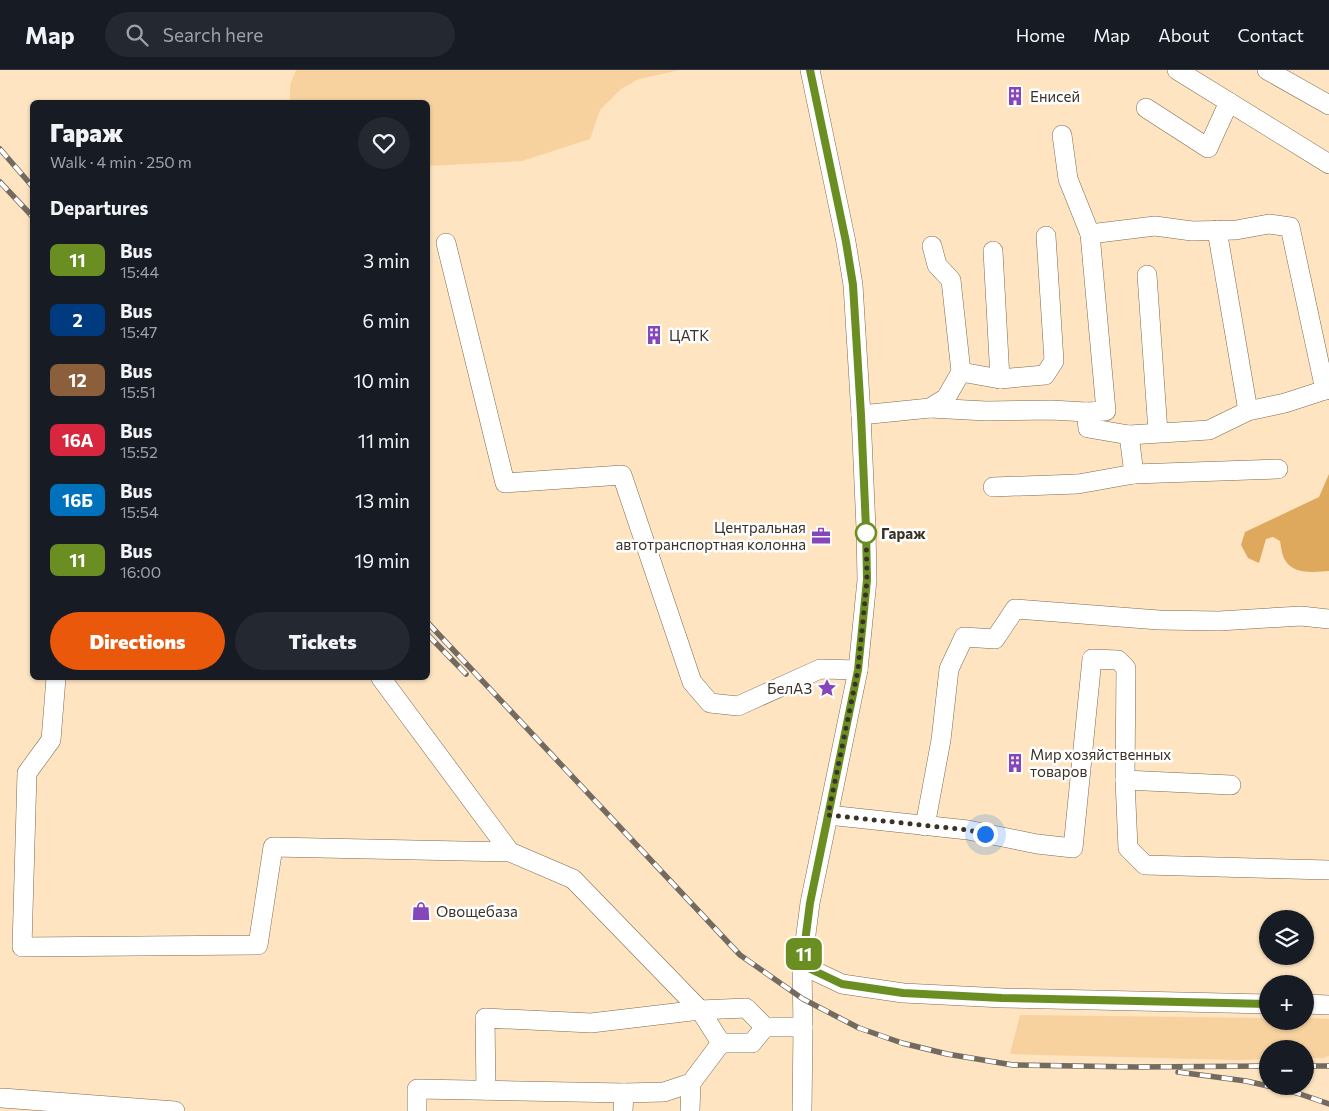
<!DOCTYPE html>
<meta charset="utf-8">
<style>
:root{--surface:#171b24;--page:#242831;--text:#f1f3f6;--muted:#9ea1a6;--line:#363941;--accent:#ea580c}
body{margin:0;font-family:Commissioner,sans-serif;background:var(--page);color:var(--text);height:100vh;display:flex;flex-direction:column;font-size:19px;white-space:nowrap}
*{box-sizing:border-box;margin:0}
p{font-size:16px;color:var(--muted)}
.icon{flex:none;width:28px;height:28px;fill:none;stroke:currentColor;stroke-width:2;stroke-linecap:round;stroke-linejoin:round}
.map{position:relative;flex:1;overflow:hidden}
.side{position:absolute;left:30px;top:30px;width:400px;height:580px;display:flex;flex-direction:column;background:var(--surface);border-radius:8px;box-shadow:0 1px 4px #0004}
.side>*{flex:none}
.badge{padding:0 10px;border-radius:8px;font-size:18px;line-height:32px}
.controls{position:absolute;left:1259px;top:840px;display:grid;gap:10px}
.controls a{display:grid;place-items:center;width:55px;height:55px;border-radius:50%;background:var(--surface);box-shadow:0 1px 4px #0004;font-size:25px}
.you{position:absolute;width:25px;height:25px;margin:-12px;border:4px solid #fff;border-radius:50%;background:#1a73e8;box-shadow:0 0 0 8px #1a73e833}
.map>.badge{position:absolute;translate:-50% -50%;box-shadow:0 0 0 2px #fff}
h2{padding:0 20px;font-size:19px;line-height:45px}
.round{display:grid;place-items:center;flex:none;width:52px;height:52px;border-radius:26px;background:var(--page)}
.overview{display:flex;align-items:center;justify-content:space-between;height:85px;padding:0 20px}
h1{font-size:24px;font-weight:800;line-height:38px}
.action{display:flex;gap:10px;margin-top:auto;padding:10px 20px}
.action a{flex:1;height:58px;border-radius:30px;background:var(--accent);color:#fff;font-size:20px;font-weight:800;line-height:58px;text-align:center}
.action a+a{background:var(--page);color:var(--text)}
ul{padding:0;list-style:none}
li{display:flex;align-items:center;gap:15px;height:60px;padding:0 20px}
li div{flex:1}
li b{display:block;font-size:19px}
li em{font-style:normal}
li .badge{min-width:55px;font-weight:700;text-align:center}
header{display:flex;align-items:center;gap:30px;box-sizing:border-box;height:70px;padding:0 25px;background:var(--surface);border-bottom:1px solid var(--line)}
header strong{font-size:24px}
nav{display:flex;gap:28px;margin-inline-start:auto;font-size:18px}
.search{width:350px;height:45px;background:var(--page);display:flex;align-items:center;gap:12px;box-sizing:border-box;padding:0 18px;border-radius:28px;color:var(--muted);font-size:19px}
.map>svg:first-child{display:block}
.built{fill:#fee4c0;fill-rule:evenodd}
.green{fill:#f7d29f}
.water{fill:#dea95c}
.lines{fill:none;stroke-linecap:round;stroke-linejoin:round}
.minor-casing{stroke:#7c6a50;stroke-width:20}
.minor{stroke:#fff;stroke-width:19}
.rail-casing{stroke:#746b60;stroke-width:5.5}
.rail{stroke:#fff;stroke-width:4;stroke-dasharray:11;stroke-linecap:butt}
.line-casing{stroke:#fff;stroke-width:11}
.line{stroke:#6b8e23;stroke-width:8}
.walk{stroke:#3b3227;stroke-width:5;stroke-dasharray:0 9}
.stop-dot{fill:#fff;stroke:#6b8e23;stroke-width:2.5}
.labels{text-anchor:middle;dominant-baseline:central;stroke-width:5;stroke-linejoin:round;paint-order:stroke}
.poi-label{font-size:15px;fill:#3b3227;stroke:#fff;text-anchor:start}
.stop-label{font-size:15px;font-weight:bold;fill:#3b3227;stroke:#fff;text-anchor:start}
</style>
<header>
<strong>Map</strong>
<div class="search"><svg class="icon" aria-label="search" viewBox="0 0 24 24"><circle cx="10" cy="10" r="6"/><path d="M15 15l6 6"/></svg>Search here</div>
<nav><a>Home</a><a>Map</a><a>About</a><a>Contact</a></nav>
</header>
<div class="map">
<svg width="1329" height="1041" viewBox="0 0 1329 1041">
<rect width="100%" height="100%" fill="#fcf3e8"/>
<path class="built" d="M 0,0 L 1329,0 L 1329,1041 L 0,1041 ZM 32,32 L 428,32 L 428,608 L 32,608 ZM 1268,849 L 1305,849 L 1305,886 L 1268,886 ZM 1268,914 L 1305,914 L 1305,951 L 1268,951 ZM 1268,979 L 1305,979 L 1305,1016 L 1268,1016 Z"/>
<g class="green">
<polygon points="296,0 680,0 639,9 621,19 600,40 590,69 522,91 428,96 428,32 290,32 290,15"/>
<polygon points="1020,945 1267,948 1268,951 1305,951 1305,948 1329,949 1329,986 1324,988 1305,988 1305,979 1268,979 1267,989 1236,990 1010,984"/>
</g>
<path class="water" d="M 1329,404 L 1329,501 C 1315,502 1293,505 1285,490 C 1282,485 1281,477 1280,471 L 1273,467 L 1266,469 L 1259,493 L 1248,488 L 1241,475 L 1245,462 L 1319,427 Z"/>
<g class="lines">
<g class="minor-casing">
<g id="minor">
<polyline points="1177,0 1329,94"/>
<polyline points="1267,0 1329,35"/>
<polyline points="1146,38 1208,78 1229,32"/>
<polyline points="1062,65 1068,109 1090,164"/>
<polyline points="1217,160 1248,341"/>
<polyline points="446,173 505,413 622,405 692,612 710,633 738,636 820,599 858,600"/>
<polyline points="1147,205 1158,362"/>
<polyline points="961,302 1000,309 993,181"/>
<polyline points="1000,309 1045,305 1054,291 1046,166"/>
<polyline points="930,338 986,341 1051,340 1086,342 1088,358 1129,365 1134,404"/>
<polyline points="1086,342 1106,341 1090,164 1155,156 1192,161 1236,160 1269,154 1290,157 1325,320 1329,319"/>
<polyline points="861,345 930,338 946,328 961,302 951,210 937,195 932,176"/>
<polyline points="1129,365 1209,360 1248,341 1285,333 1325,320"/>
<polyline points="993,417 1078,414 1134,404 1278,399"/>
<polyline points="56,608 51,670 27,703 22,877 258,875 273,777 510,782 573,809 700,940 746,938 765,957 803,957"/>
<polyline points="381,608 510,782"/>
<polyline points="1125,710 1231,715"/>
<polyline points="828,745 968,760 1037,774 1073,778 1092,589 1118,590 1126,598 1125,710 1128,778 1145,795 1329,800"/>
<polyline points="925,756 941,670 949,599 964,567 995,569 1015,539 1159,550 1219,551 1301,546 1329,549"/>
<polyline points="802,895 842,914 903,923 1003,928 1268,934"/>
<polyline points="1305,934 1329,935"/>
<polyline points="486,1020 485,948 591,953 700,940 721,973 752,973 765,957"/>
<polyline points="2,1028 175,1041"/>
<polyline points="417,1041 417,1019 624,1023 664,1022 691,1013 721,973"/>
<polyline points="623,1041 624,1023"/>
<polyline points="690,1041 691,1013"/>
<polyline points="802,1041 803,957 802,895 810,833 858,600 867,510 866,458 861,345 853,215 846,172 810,0"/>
</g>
</g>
<use href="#minor" class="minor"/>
<g class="rail-casing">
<g id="rail">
<polyline points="0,79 32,116"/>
<polyline points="0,112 32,146"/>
<polyline points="428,553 740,885 803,929 859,958 902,973 947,984 1013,995 1136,997 1268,996"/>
<polyline points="428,565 466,604"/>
<polyline points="1305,996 1329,996"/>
<polyline points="1178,1002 1246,1011 1268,1016"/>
<polyline points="1269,1016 1297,1023 1329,1034"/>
</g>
</g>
<use href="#rail" class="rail"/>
</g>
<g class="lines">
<g class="line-casing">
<polyline id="line" points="810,0 846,172 853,215 861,345 866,458 867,510 858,600 810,833 802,895 842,914 903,923 1002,928 1268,934"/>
</g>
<use href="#line" class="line"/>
<polyline class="walk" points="866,463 866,458 867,510 858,600 828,745 968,760 985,764"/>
</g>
<defs>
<g id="building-bare" transform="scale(1.5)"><path d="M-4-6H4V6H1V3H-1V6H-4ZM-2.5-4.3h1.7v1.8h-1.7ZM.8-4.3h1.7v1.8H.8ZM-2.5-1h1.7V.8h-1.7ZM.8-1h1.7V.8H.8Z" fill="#8646bb" stroke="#fff" stroke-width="2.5" paint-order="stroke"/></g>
<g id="office-bare" transform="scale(1.5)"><path d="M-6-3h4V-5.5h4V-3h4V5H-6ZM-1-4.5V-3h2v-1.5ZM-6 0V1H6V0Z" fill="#8646bb" stroke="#fff" stroke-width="2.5" paint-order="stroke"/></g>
<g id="sight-bare" transform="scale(1.5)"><path d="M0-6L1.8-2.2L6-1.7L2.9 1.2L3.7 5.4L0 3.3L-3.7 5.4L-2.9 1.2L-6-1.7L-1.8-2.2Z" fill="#8646bb" stroke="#fff" stroke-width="2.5" paint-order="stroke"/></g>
<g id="shop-bare" transform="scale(1.5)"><path d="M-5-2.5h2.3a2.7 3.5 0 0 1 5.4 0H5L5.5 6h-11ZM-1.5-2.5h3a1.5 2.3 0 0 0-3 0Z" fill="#8646bb" stroke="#fff" stroke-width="2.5" paint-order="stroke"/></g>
</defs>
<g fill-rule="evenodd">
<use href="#building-bare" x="1015" y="26"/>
<use href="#building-bare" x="654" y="265"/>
<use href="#office-bare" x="821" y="466"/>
<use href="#sight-bare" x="827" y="618"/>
<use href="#building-bare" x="1015" y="693"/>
<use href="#shop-bare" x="421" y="841"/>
</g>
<circle class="stop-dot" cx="866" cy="463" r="10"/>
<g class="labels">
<g class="poi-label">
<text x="1030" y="26">Енисей</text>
<text x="669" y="265">ЦАТК</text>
<text x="806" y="457" text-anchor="end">Центральная<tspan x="806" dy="17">автотранспортная колонна</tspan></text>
<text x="812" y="618" text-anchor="end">БелАЗ</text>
<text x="1030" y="684">Мир хозяйственных<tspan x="1030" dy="17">товаров</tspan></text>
<text x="436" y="841">Овощебаза</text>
</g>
<g class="stop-label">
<text x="881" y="463">Гараж</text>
</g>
</g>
</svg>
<div class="controls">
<a><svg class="icon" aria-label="layers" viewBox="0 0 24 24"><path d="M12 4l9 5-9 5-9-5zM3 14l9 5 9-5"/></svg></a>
<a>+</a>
<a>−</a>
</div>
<div class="you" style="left:985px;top:764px"></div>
<b class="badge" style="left:804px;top:884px;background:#6b8e23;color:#fff">11</b>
<section class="side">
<div class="overview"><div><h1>Гараж</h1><p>Walk · 4 min · 250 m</p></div><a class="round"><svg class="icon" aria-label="heart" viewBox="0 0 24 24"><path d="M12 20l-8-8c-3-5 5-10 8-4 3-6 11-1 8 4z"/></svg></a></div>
<h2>Departures</h2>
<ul>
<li><span class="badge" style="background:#6b8e23;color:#fff">11</span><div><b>Bus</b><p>15:44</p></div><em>3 min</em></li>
<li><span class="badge" style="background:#003b80;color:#fff">2</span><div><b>Bus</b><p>15:47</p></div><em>6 min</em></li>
<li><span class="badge" style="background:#8b5e3c;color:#fff">12</span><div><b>Bus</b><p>15:51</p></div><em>10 min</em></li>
<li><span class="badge" style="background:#d7263d;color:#fff">16А</span><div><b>Bus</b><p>15:52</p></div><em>11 min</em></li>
<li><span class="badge" style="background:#0072bc;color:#fff">16Б</span><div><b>Bus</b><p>15:54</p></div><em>13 min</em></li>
<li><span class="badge" style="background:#6b8e23;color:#fff">11</span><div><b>Bus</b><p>16:00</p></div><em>19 min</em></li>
</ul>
<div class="action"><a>Directions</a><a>Tickets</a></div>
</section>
</div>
